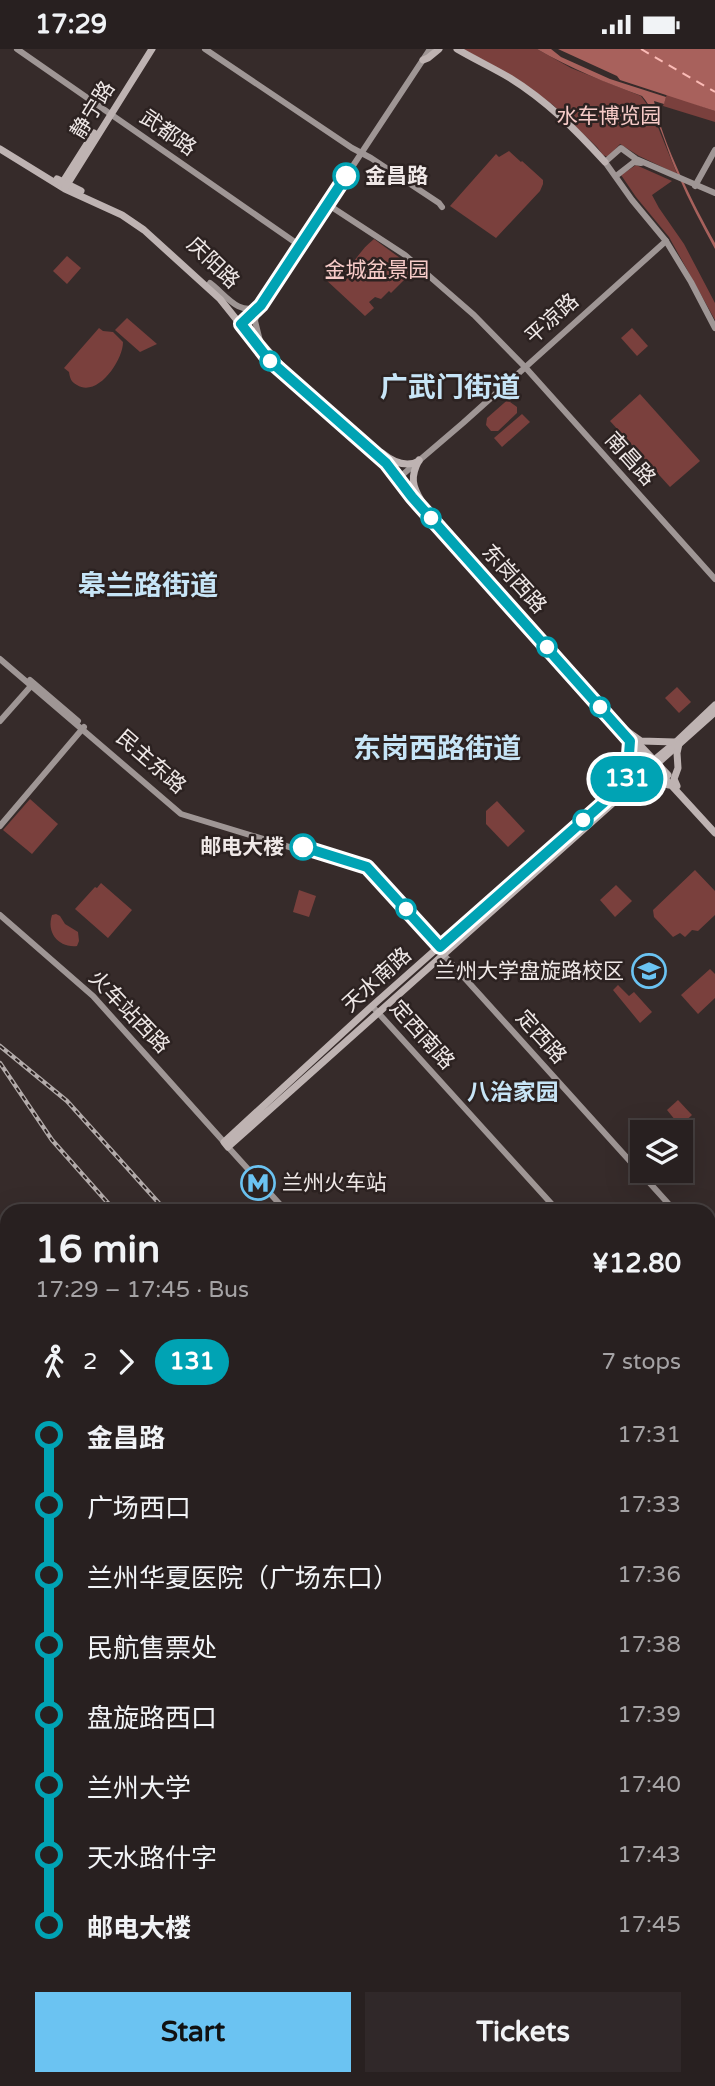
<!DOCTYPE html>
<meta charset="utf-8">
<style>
:root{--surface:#282020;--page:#302829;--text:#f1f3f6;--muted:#a5a3a5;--line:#443e3e;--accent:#6bc3f2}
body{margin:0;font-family:"Varela Round","Noto Sans SC",sans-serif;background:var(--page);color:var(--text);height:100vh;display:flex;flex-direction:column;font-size:26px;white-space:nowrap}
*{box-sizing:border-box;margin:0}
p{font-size:23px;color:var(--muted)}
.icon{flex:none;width:38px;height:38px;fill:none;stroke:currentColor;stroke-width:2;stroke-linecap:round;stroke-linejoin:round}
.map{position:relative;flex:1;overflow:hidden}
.drawer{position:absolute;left:0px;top:1155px;width:716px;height:882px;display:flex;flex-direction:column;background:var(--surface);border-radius:21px 21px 0 0;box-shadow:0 7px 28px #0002,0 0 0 2px var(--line)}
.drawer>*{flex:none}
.badge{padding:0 14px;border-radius:23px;font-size:24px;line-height:46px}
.fabs{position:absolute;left:630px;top:1071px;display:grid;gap:14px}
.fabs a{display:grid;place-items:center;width:63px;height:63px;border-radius:0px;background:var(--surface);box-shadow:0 7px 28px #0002,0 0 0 2px var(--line);font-size:35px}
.map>.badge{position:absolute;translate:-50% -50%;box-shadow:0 0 0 4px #fff}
.legs{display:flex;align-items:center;gap:10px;height:77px;padding:0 35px;font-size:23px}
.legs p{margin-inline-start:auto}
.head{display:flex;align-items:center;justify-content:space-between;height:119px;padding:0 35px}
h1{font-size:38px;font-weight:800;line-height:52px}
.primary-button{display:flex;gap:14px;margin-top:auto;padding:14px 35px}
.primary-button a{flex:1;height:80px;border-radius:0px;background:var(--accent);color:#111;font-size:28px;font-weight:800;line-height:80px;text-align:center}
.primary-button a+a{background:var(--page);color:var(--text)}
ul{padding:0 35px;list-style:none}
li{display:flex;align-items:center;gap:24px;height:70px;font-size:26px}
li i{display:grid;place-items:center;width:10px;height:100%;margin:0 9px;background:currentColor}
li i::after{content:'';width:18px;height:18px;margin:-9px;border:5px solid;border-radius:50%;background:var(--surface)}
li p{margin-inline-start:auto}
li:first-child i{background:linear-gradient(#0000 50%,currentColor 0)}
li:last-child i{background:linear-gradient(currentColor 50%,#0000 0)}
.status{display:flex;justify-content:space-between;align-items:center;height:49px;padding:0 35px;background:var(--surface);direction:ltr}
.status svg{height:19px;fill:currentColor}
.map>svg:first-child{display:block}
.green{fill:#7a403d}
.forest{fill:#96504c}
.water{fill:#a8615c}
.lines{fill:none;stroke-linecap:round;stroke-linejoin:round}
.stream{stroke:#a8615c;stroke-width:2}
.ferry{stroke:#fbbbb6;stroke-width:2;stroke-dasharray:9 7;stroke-linecap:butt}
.secondary{stroke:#9f9695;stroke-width:6}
.primary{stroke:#beb3b2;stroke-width:7}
.trunk{stroke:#ccc0be;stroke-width:8}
.rail-casing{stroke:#b3abaa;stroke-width:4.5}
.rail{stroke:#2c2221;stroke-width:2;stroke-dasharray:5;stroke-linecap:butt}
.line-1-casing{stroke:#fff;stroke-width:16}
.line-1{stroke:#00a3b4;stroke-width:10}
.stop-1-dot{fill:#fff;stroke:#00a3b4;stroke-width:3.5}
.labels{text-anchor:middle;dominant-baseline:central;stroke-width:5;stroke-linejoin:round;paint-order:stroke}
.street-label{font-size:21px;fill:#efe8e7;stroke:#2c2221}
.park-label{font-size:21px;fill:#f7cbc8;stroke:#2c2221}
.stop-label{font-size:21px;font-weight:bold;fill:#efe8e7;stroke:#2c2221;text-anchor:start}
.poi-label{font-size:21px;fill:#efe8e7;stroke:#2c2221;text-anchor:end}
.neighbourhood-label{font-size:23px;font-weight:bold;fill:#c7e5f7;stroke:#2c2221}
.district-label{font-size:28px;font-weight:bold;fill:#c7e5f7;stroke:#2c2221}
</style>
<div class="status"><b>17:29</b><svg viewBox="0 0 49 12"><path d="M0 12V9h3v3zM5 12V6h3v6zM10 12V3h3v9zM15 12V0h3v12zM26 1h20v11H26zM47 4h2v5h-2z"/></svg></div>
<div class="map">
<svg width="715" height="2037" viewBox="0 0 715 2037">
<rect width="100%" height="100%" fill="#362b2a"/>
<g class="green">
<polygon points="463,0 537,0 571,19 641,47 651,61 677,125 639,107 620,95 608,108 603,106 597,98 553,56 516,29"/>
<polygon points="667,45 715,62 715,73 663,57"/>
<polygon points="509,102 521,113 522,112 543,131 543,135 540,142 496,189 450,157 496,105 499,108"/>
<polygon points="636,116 672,132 652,146 659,159 684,195 715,254 715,271 669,188 636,148 621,126"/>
<path d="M 374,190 L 415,220 L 391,244 L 389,242 L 381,250 L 375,248 L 369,253 L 374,259 L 365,267 L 324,229 L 335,217 L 343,225 C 355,213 360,201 374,190 Z"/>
<polygon points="67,207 81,219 67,235 53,222"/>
<polygon points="127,269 157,295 140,303 115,281"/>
<path d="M 99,279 L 103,282 L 113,283 L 123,293 C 123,312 97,349 77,336 C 71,333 70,329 69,323 L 64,319 Z"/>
<polygon points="632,279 648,297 637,307 621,289"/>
<polygon points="640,345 700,412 670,438 610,372"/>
<polygon points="513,346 515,349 510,353 517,358 517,364 498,382 491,382 486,376 487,369"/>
<polygon points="522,365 530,373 502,398 494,389"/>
<polygon points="677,638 691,653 679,664 665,649"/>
<polygon points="30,750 58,775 32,805 3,781"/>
<polygon points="497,752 525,782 508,798 486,775 486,762"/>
<polygon points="695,821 715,842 715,866 698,882 692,881 685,888 680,884 673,888 654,868 653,861"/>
<polygon points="101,834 132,861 108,889 75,860 95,838 97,839"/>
<polygon points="616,836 632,852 615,868 600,851"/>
<polygon points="299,841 316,847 309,868 293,863"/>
<path d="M 56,865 L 60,867 L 65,875 L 78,883 L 79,892 L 77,897 C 59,899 46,884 52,866 Z"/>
<polygon points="710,920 715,925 715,949 698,965 681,946"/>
<polygon points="618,936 629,947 634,943 652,963 640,974 613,941"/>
<polygon points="678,1051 692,1066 680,1077 667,1061"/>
</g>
<polygon class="forest" points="0,1383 7,1392 7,1876 0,1873"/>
<g class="water">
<path d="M 537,0 L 551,0 L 561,8 L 610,30 L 666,48 L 664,55 L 654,52 C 663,96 693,154 715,194 L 715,200 C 702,176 689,152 678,126 C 666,101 660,68 642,47 C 606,34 570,19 537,0 Z"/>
<polygon points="558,0 715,0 715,62 620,31 617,27"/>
</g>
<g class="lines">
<g class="stream">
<polyline points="0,1354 7,1353"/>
<polyline points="709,1360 715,1354"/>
<polyline points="709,1981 715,1988"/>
</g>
<polyline class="ferry" points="641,0 715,43"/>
<g class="secondary">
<polyline points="17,0 299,196"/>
<polyline points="205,0 352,99 371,109 439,154 442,158"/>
<polyline points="616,127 634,113 641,114"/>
<polyline points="695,137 715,101"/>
<polyline points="715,144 636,110 621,99 605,113 632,151 666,192 691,233 715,279"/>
<polyline points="327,155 405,206 474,266 525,318 715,530"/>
<path d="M 210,234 C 225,245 239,268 259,257"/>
<polyline points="257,262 255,272 260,292"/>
<polyline points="243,274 261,256 430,0"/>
<polyline points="401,427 463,374 666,192"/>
<polyline points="0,610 181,765 368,822 675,1162"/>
<polyline points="30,631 78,672"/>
<polyline points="0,672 31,637"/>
<polyline points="0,777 84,678"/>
<polyline points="0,866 93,947 224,1093"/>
<polyline points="372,957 558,1162"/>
<polyline points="228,1098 286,1162"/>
<polyline points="709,1200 715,1207"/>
</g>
<g class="primary">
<path d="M 457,0 C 474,10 493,19 510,29 C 547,52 576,81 605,113"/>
<polyline points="423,11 428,9 439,0"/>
<polyline points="0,100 65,140 122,166 144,181 220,250 269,311 386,414 412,448 574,630 715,784"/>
<polyline points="57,130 81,142"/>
<polyline points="61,136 94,84"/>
<polyline points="65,139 152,0"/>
<polyline points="264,297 282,317"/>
<path d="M 382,404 C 393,413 406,419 419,412"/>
<path d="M 419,411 C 410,428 412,437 422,453"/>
<polyline points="715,656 676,693 591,763 372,957 224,1093 228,1098 715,663"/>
<polyline points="627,682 641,692 675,693"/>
<polyline points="635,691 668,726"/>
<polyline points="627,732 630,692"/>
<polyline points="633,737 654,732 669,736"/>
<polyline points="677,737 674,730 678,719 677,704 679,695"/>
</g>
<g class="trunk">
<polyline points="0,1214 7,1223"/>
<polyline points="709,1802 715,1809"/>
</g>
<g class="rail-casing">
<g id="rail">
<polyline points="0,997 67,1052 166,1162"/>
<polyline points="0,1014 52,1091 115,1162"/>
<polyline points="709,1554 715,1561"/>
<polyline points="714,1615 715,1615"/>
<polyline points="709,1722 715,1729"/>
<polyline points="709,1786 715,1793"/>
</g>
</g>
<use href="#rail" class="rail"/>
</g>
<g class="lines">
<g class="line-1-casing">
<polyline id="line-1" points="303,798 367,818 440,898 627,733 630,692 412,448 386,414 269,311 241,275 261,256 346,127"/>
</g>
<use href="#line-1" class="line-1"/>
</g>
<defs>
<g id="university-ring" transform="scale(1.75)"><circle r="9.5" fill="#2c2221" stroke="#6bc3f2" stroke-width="1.5"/><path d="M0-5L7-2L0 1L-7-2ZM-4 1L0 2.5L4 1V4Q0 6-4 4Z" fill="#6bc3f2"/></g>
<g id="metro-ring" transform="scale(1.75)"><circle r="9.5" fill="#2c2221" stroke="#6bc3f2" stroke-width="1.5"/><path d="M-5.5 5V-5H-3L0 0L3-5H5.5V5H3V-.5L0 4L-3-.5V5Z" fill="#6bc3f2"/></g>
</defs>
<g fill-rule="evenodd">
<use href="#university-ring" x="649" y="922"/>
<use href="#metro-ring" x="258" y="1134"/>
</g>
<g class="stop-1-dot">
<circle cx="346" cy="127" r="12"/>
<circle cx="270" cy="312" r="9"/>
<circle cx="431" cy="469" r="9"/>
<circle cx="547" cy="598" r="9"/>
<circle cx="600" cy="658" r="9"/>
<circle cx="583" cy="771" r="9"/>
<circle cx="303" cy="798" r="12"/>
<circle cx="406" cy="860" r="9"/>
</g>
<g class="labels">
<g class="street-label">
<text transform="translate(93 61) rotate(-58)">静宁路</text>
<text transform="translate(168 84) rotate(35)">武都路</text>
<text transform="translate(213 214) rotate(44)">庆阳路</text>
<text transform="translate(552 270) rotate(-42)">平凉路</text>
<text transform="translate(630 410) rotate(48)">南昌路</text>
<text transform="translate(514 530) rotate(48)">东岗西路</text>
<text transform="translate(151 713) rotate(41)">民主东路</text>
<text transform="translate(377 931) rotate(-42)">天水南路</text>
<text transform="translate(129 963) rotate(46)">火车站西路</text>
<text transform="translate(422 986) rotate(48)">定西南路</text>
<text transform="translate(541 988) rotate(48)">定西路</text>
</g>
<g class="park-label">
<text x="609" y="67">水车博览园</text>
<text x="377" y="221">金城盆景园</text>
</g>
<g class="stop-label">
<text x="365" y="127">金昌路</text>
<text x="284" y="798" text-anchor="end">邮电大楼</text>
</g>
<g class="poi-label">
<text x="624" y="922">兰州大学盘旋路校区</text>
<text x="282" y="1134" text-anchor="start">兰州火车站</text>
</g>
<g class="neighbourhood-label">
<text x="513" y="1044">八治家园</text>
</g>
<g class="district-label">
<text x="450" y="339">广武门街道</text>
<text x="148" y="537">皋兰路街道</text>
<text x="437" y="700">东岗西路街道</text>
</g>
</g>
</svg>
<div class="fabs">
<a><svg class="icon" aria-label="layers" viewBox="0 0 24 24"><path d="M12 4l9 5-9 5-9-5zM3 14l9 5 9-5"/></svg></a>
</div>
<b class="badge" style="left:627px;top:730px;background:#00a3b4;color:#fff">131</b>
<section class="drawer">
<div class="head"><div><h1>16 min</h1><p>17:29 – 17:45 · Bus</p></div><b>¥12.80</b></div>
<div class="legs"><svg class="icon" aria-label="walk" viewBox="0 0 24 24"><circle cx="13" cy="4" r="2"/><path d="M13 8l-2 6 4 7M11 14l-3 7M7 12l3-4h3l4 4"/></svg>2<svg class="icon" aria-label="forward" viewBox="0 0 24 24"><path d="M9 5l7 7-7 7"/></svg><b class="badge" style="background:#00a3b4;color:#fff">131</b><p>7 stops</p></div>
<ul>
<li><i style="color:#00a3b4"></i><b>金昌路</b><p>17:31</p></li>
<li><i style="color:#00a3b4"></i><span>广场西口</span><p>17:33</p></li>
<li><i style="color:#00a3b4"></i><span>兰州华夏医院（广场东口）</span><p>17:36</p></li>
<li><i style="color:#00a3b4"></i><span>民航售票处</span><p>17:38</p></li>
<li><i style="color:#00a3b4"></i><span>盘旋路西口</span><p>17:39</p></li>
<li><i style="color:#00a3b4"></i><span>兰州大学</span><p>17:40</p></li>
<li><i style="color:#00a3b4"></i><span>天水路什字</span><p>17:43</p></li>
<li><i style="color:#00a3b4"></i><b>邮电大楼</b><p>17:45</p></li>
</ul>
<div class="primary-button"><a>Start</a><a>Tickets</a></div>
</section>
</div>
